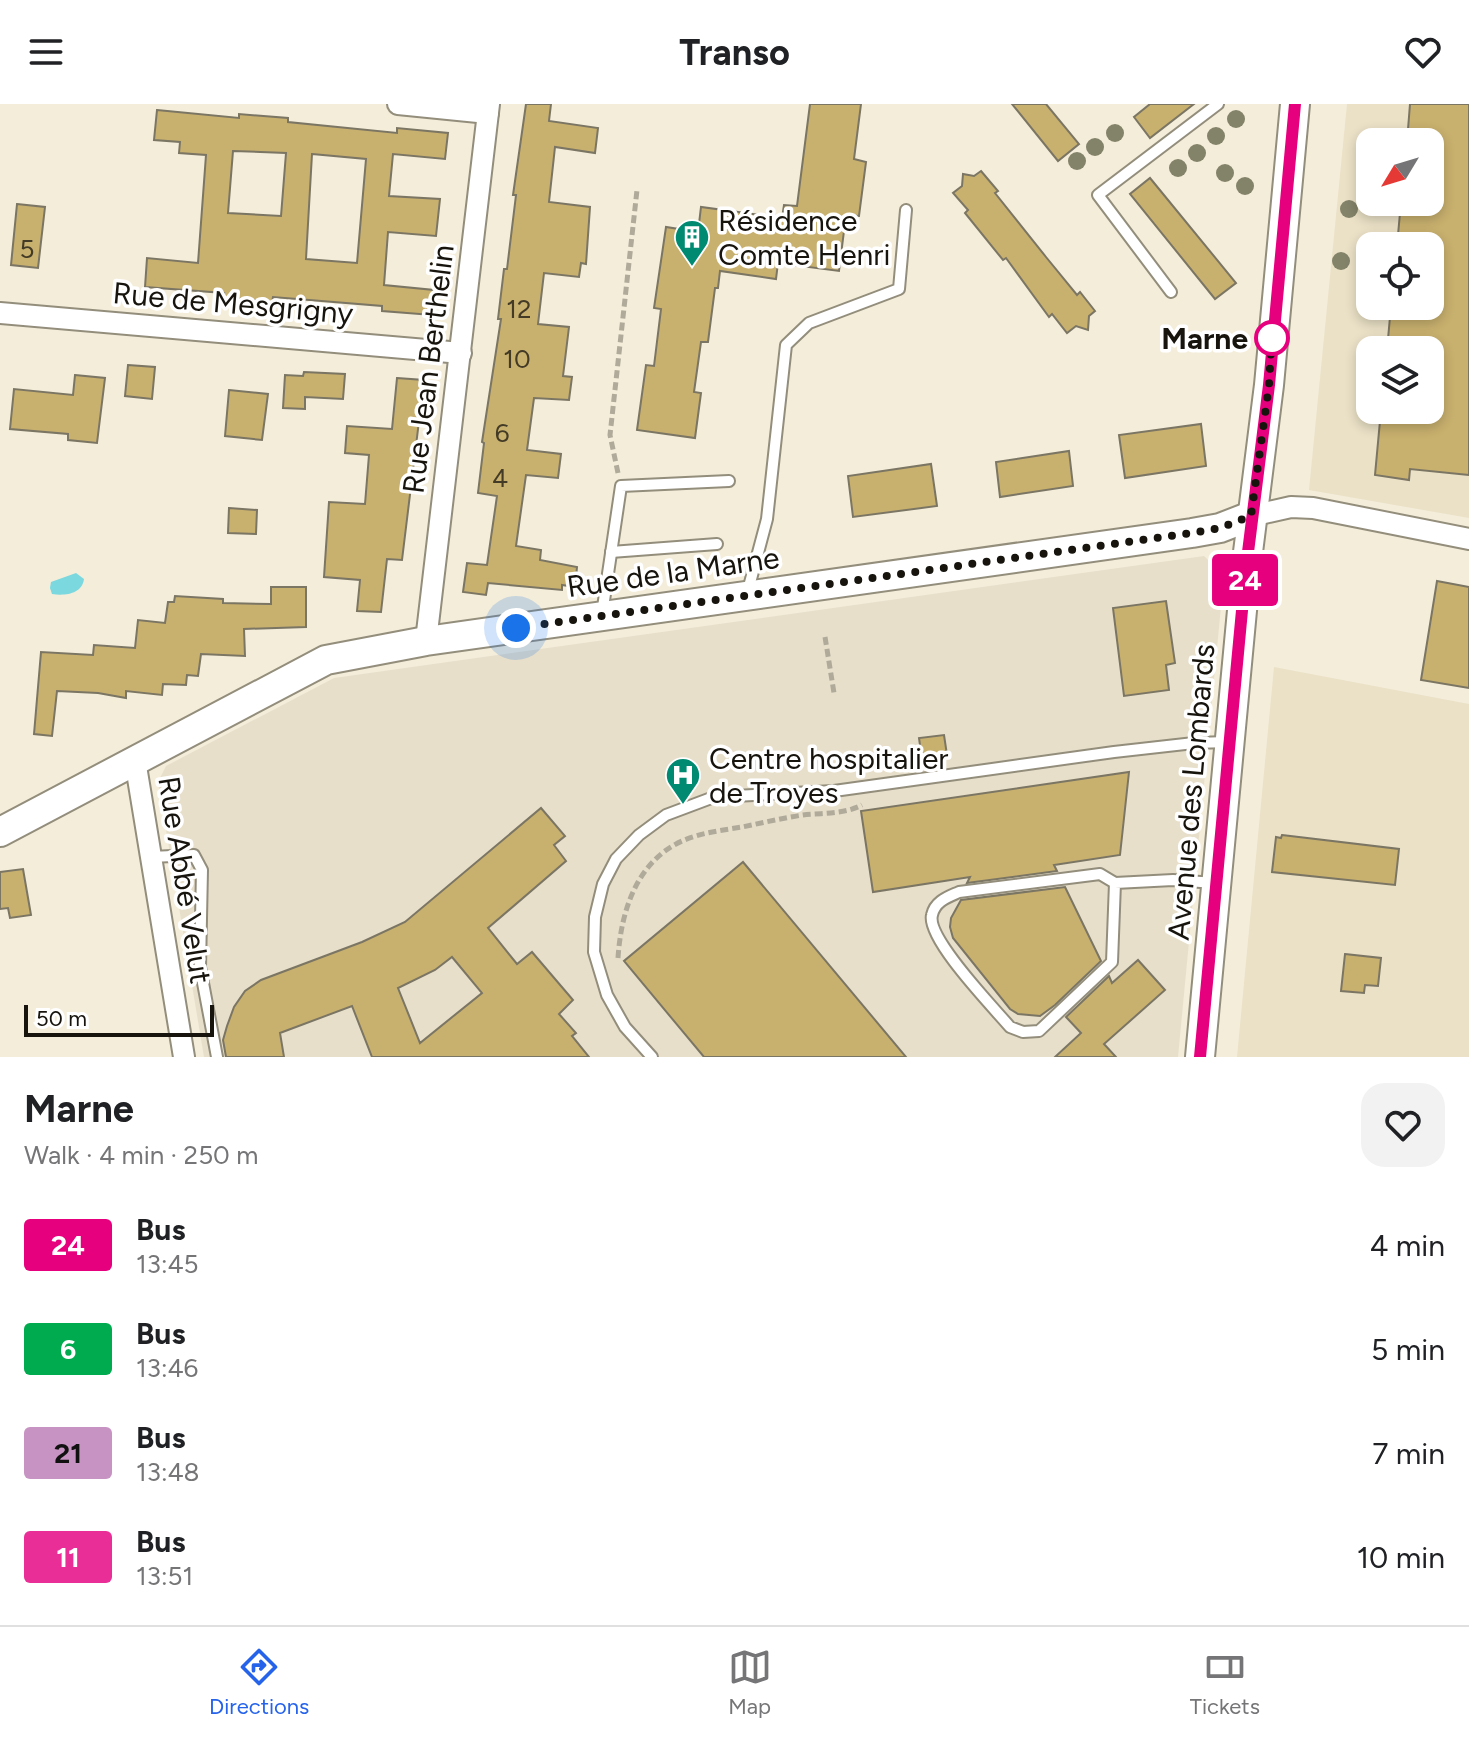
<!DOCTYPE html>
<meta charset="utf-8">
<style>
:root{--surface:#fff;--page:#f2f2f2;--text:#202124;--muted:#757577;--line:#e0e0e0;--accent:#2563eb}
body{margin:0;font-family:Figtree,sans-serif;background:var(--page);color:var(--text);height:100vh;display:flex;flex-direction:column;font-size:30px;white-space:nowrap}
*{box-sizing:border-box;margin:0}
p{font-size:26px;color:var(--muted)}
.icon{flex:none;width:44px;height:44px;fill:none;stroke:currentColor;stroke-width:2;stroke-linecap:round;stroke-linejoin:round}
.map{position:relative;height:953px;overflow:hidden}
.sheet{display:flex;flex-direction:column;background:var(--surface);flex:1}
.sheet>*{flex:none}
.badge{padding:0 16px;border-radius:6px;font-size:28px;line-height:52px}
.needle{width:52px;rotate:232deg}
.controls{position:absolute;left:1356px;top:24px;display:grid;gap:16px}
.controls a{display:grid;place-items:center;width:88px;height:88px;border-radius:16px;background:var(--surface);box-shadow:0 4px 12px #0003;font-size:40px}
.scale{position:absolute;left:24px;bottom:20px;width:190px;box-sizing:border-box;padding-left:8px;border:4px solid #17140e;border-top:0;font-size:22px;line-height:28px;white-space:nowrap;color:#17140e;-webkit-text-stroke:6px #fff;paint-order:stroke}
.you{position:absolute;width:40px;height:40px;margin:-20px;border:6px solid #fff;border-radius:50%;background:#1a73e8;box-shadow:0 0 0 12px #1a73e833}
.map>.badge{position:absolute;translate:-50% -50%;box-shadow:0 0 0 4px #fff}
.round{display:grid;place-items:center;flex:none;width:84px;height:84px;border-radius:24px;background:var(--page)}
.summary{display:flex;align-items:center;justify-content:space-between;height:136px;padding:0 24px}
h1{font-size:38px;font-weight:700;line-height:60px}
ul{padding:0;list-style:none}
li{display:flex;align-items:center;gap:24px;height:104px;padding:0 24px}
li div{flex:1}
li b{display:block;font-size:30px}
li em{font-style:normal}
li .badge{min-width:88px;font-weight:700;text-align:center}
header{display:flex;justify-content:space-between;align-items:center;height:104px;padding:0 24px;background:var(--surface);font-size:36px;font-weight:700}
.dock{display:flex;justify-content:space-around;align-items:center;height:112px;border-top:2px solid var(--line);background:var(--surface);font-size:22px;color:var(--muted)}
.dock a{display:grid;justify-items:center;gap:4px}
.dock .on{color:var(--accent)}
.map>svg:first-child{display:block}
.built{fill:#ebe1c7;fill-rule:evenodd}
.medical{fill:#e7dfca}
.water{fill:#7ad8de}
.building{fill:#c8b06e;stroke:#7b7564;stroke-width:2;fill-rule:evenodd}
.lines{fill:none;stroke-linecap:round;stroke-linejoin:round}
.lane-casing{stroke:#938d7c;stroke-width:14}
.street-casing{stroke:#938d7c;stroke-width:24}
.secondary-casing{stroke:#938d7c;stroke-width:32}
.path{stroke:#b0aa9b;stroke-width:5;stroke-dasharray:8 4;stroke-linecap:butt}
.lane{stroke:#fff;stroke-width:10}
.street{stroke:#fff;stroke-width:20}
.secondary{stroke:#fff;stroke-width:28}
.tree{fill:#83836a}
.line-casing{stroke:#fff;stroke-width:18}
.line{stroke:#e6007e;stroke-width:12}
.walk{stroke:#17140e;stroke-width:8;stroke-dasharray:0 14.4}
.stop-dot{fill:#fff;stroke:#e6007e;stroke-width:4}
.labels{text-anchor:middle;dominant-baseline:central;stroke-width:7;stroke-linejoin:round;paint-order:stroke}
.number-label{font-size:26px;fill:#433b26}
.poi-label{font-size:30px;fill:#17140e;stroke:#fff;text-anchor:start}
.street-label{font-size:30px;fill:#17140e;stroke:#fff}
.stop-label{font-size:30px;font-weight:bold;fill:#17140e;stroke:#fff;text-anchor:end}
</style>
<header><svg class="icon" aria-label="menu" viewBox="0 0 24 24"><path d="M4 6h16M4 12h16M4 18h16"/></svg>Transo<svg class="icon" aria-label="heart" viewBox="0 0 24 24"><path d="M12 20l-8-8c-3-5 5-10 8-4 3-6 11-1 8 4z"/></svg></header>
<div class="map">
<svg width="1469" height="953" viewBox="0 0 1469 953">
<rect width="100%" height="100%" fill="#f4edda"/>
<g class="built">
<path d="M 1347,0 L 1469,0 L 1469,414 L 1309,386 ZM 1370,38 L 1430,38 L 1430,98 L 1370,98 ZM 1370,142 L 1430,142 L 1430,202 L 1370,202 ZM 1370,246 L 1430,246 L 1430,306 L 1370,306 Z"/>
<polygon points="1274,563 1469,600 1469,953 1237,953"/>
</g>
<polygon class="medical" points="1204,452 1224,471 1178,953 204,953 158,678 166,662 334,574"/>
<path class="water" d="M 76,469 L 84,475 C 82,490 65,492 52,490 L 50,484 L 51,478 Z"/>
<g class="building">
<polygon points="526,0 551,0 549,17 598,24 595,49 555,43 549,98 590,103 586,160 581,159 579,173 544,169 538,220 569,223 563,272 572,273 569,296 534,294 527,346 561,350 558,374 526,371 516,442 541,446 540,456 577,463 575,483 562,481 562,486 488,479 486,491 463,488 467,459 487,461 497,392 478,389 484,339 482,338 501,215 498,215 504,165 507,165 516,91 513,91"/>
<polygon points="810,0 861,0 854,55 866,58 859,112 846,111 839,167 778,159 776,175 720,167 718,184 715,184 708,238 701,238 694,288 701,289 695,334 637,326 646,261 654,262 661,205 654,204 666,123 698,128 701,103 782,114 784,101 797,102"/>
<polygon points="1012,0 1046,0 1079,40 1058,57"/>
<polygon points="1150,0 1194,0 1150,34 1134,13"/>
<polygon points="1410,0 1469,0 1469,371 1410,365 1409,376 1375,371 1381,306 1430,306 1430,246 1387,246 1391,202 1430,202 1430,142 1397,142 1401,98 1430,98 1430,38 1407,38"/>
<path d="M 157,6 L 239,14 L 239,10 L 288,14 L 288,18 L 397,29 L 397,24 L 448,29 L 445,55 L 393,50 L 389,92 L 440,95 L 436,132 L 388,128 L 384,181 L 434,186 L 432,211 L 382,207 L 382,202 L 273,193 L 272,198 L 223,193 L 224,189 L 145,183 L 147,154 L 198,159 L 206,51 L 179,49 L 180,38 L 154,36 ZM 233,47 L 286,49 L 281,112 L 228,109 ZM 312,50 L 366,55 L 357,159 L 306,155 Z"/>
<polygon points="981,67 998,87 995,89 1046,153 1077,191 1080,188 1095,207 1089,212 1088,226 1076,222 1067,229 1052,210 1049,213 1006,154 1003,156 965,109 968,106 953,89 962,82 963,70 974,72"/>
<polygon points="1150,74 1236,179 1215,195 1130,90"/>
<polygon points="17,100 45,103 38,164 11,161"/>
<polygon points="128,261 155,263 152,295 125,292"/>
<polygon points="304,268 345,270 343,295 305,293 305,305 283,304 285,271 303,272"/>
<polygon points="75,271 105,274 97,339 68,336 68,330 10,325 14,285 73,291"/>
<polygon points="397,274 424,276 402,456 387,455 381,508 357,507 360,476 324,473 329,398 365,400 369,351 345,349 347,322 392,325"/>
<polygon points="229,286 268,290 262,336 225,332"/>
<polygon points="1201,320 1206,362 1125,374 1119,331"/>
<polygon points="1069,347 1073,382 1000,393 996,358"/>
<polygon points="931,360 937,402 853,413 848,372"/>
<polygon points="229,404 257,406 256,430 228,429"/>
<polygon points="1437,477 1469,483 1469,584 1421,576"/>
<polygon points="271,483 306,483 306,523 244,525 245,552 201,550 198,572 187,571 186,581 163,580 162,591 126,587 126,594 98,589 57,587 52,632 34,630 41,548 93,551 94,541 135,544 138,516 165,519 168,498 174,498 175,492 223,495 223,499 271,500"/>
<polygon points="1166,497 1175,559 1166,561 1169,586 1124,592 1113,504"/>
<polygon points="944,631 947,651 922,655 919,634"/>
<polygon points="1129,668 1120,751 1054,761 1057,767 967,779 970,773 873,788 861,707"/>
<path d="M 541,704 L 565,732 L 554,741 L 566,757 L 488,824 L 517,860 L 532,848 L 573,896 L 559,910 L 576,929 L 572,932 L 589,953 L 372,953 L 352,902 L 280,929 L 284,953 L 226,953 L 223,936 L 227,922 L 234,903 L 245,887 L 261,876 L 362,838 L 405,818 ZM 452,853 L 482,889 L 420,939 L 398,884 L 435,866 Z"/>
<polygon points="1282,731 1399,745 1395,781 1272,768 1276,733 1281,734"/>
<polygon points="743,758 906,953 704,953 624,857"/>
<polygon points="23,765 31,811 10,814 8,804 0,805 0,768"/>
<polygon points="1065,783 1101,857 1055,901 1040,912 1018,910 1010,905 953,834 950,823 951,814 961,796"/>
<polygon points="1345,850 1381,854 1378,882 1365,881 1364,889 1341,887"/>
<polygon points="1138,856 1165,886 1104,940 1116,953 1055,953 1081,929 1066,913 1109,872 1112,879"/>
</g>
<g class="lines">
<g class="lane-casing">
<g id="lane">
<polyline points="1171,188 1098,91 1218,0"/>
<polyline points="611,448 717,440"/>
<polyline points="747,490 767,415 786,241 809,219 899,185 906,106"/>
<polyline points="602,510 621,382 729,377"/>
<polyline points="151,753 194,751 202,766 200,863 217,953"/>
<path d="M 1115,779 L 1112,858 L 1039,927 L 1023,928 L 1010,923 C 993,903 926,834 932,811 C 935,797 948,793 959,788 L 1100,770 L 1115,779 L 1173,776 L 1215,779"/>
<polyline points="652,953 625,923 607,891 594,848 595,813 603,780 616,755 639,731 666,711 714,693 834,687 1114,648 1194,639 1228,638"/>
</g>
</g>
<g class="street-casing">
<g id="street">
<polyline points="398,0 488,9"/>
<polyline points="0,209 461,249"/>
<polyline points="1251,412 1291,403 1313,404 1469,435"/>
<polyline points="426,537 489,0"/>
<polyline points="135,656 184,953"/>
</g>
</g>
<g class="secondary-casing">
<g id="secondary">
<polyline points="0,728 326,556 426,537 1192,429 1220,424 1251,412"/>
<polyline points="1200,953 1246,464 1269,281 1295,0"/>
</g>
</g>
<g class="path">
<polyline points="618,369 610,331 637,86"/>
<polyline points="825,533 834,589"/>
<path d="M 618,854 C 621,808 636,758 682,737 C 700,729 723,726 742,723 C 762,719 782,714 803,711 C 823,709 845,710 862,701"/>
</g>
<use href="#lane" class="lane"/>
<use href="#street" class="street"/>
<use href="#secondary" class="secondary"/>
</g>
<g class="tree">
<circle cx="1236" cy="15" r="9"/>
<circle cx="1115" cy="29" r="9"/>
<circle cx="1216" cy="32" r="9"/>
<circle cx="1095" cy="43" r="9"/>
<circle cx="1197" cy="49" r="9"/>
<circle cx="1077" cy="57" r="9"/>
<circle cx="1178" cy="64" r="9"/>
<circle cx="1225" cy="69" r="9"/>
<circle cx="1245" cy="82" r="9"/>
<circle cx="1349" cy="105" r="9"/>
<circle cx="1341" cy="157" r="9"/>
</g>
<g class="lines">
<g class="line-casing">
<polyline id="line" points="1200,953 1246,464 1269,281 1295,0"/>
</g>
<use href="#line" class="line"/>
<polyline class="walk" points="516,524 1192,429 1220,424 1251,412 1269,281 1272,229 1272,234"/>
</g>
<defs>
<g id="building-pin" transform="scale(1.8)"><path d="M0 17L-7.5 6A9.5 9.5 0 1 1 7.5 6Z" fill="#008a71" stroke="#fff"/><path d="M-4-6H4V6H1V3H-1V6H-4ZM-2.5-4.3h1.7v1.8h-1.7ZM.8-4.3h1.7v1.8H.8ZM-2.5-1h1.7V.8h-1.7ZM.8-1h1.7V.8H.8Z" fill="#fff"/></g>
<g id="hospital-pin" transform="scale(1.8)"><path d="M0 17L-7.5 6A9.5 9.5 0 1 1 7.5 6Z" fill="#008a71" stroke="#fff"/><path d="M-5-5h3v3.5h4V-5h3V5h-3V1.5h-4V5h-3Z" fill="#fff"/></g>
</defs>
<g fill-rule="evenodd">
<use href="#building-pin" x="692" y="133"/>
<use href="#hospital-pin" x="683" y="671"/>
</g>
<circle class="stop-dot" cx="1272" cy="234" r="16"/>
<g class="labels">
<g class="number-label">
<text x="27" y="145">5</text>
<text x="519" y="205">12</text>
<text x="517" y="255">10</text>
<text x="502" y="329">6</text>
<text x="500" y="374">4</text>
</g>
<g class="poi-label">
<text x="718" y="116">Résidence<tspan x="718" dy="34">Comte Henri</tspan></text>
<text x="709" y="654">Centre hospitalier<tspan x="709" dy="34">de Troyes</tspan></text>
</g>
<g class="street-label">
<text transform="translate(233 199) rotate(5)">Rue de Mesgrigny</text>
<text transform="translate(428 265) rotate(-83)">Rue Jean Berthelin</text>
<text transform="translate(673 468) rotate(-8)">Rue de la Marne</text>
<text transform="translate(1191 688) rotate(-85)">Avenue des Lombards</text>
<text transform="translate(185 776) rotate(81)">Rue Abbé Velut</text>
</g>
<g class="stop-label">
<text x="1248" y="234">Marne</text>
</g>
</g>
</svg>
<div class="controls">
<a><svg class="needle" viewBox="-14 -14 28 28"><path d="M0-13l5 13h-10z" fill="#e53935"/><path d="M0 13l5-13h-10z" fill="#757577"/></svg></a>
<a><svg class="icon" aria-label="locate" viewBox="0 0 24 24"><circle cx="12" cy="12" r="6"/><path d="M12 2v4M12 18v4M2 12h4M18 12h4"/></svg></a>
<a><svg class="icon" aria-label="layers" viewBox="0 0 24 24"><path d="M12 4l9 5-9 5-9-5zM3 14l9 5 9-5"/></svg></a>
</div>
<div class="scale">50 m</div>
<div class="you" style="left:516px;top:524px"></div>
<b class="badge" style="left:1245px;top:476px;background:#e6007e;color:#fff">24</b>
</div>
<section class="sheet">
<div class="summary"><div><h1>Marne</h1><p>Walk · 4 min · 250 m</p></div><a class="round"><svg class="icon" aria-label="heart" viewBox="0 0 24 24"><path d="M12 20l-8-8c-3-5 5-10 8-4 3-6 11-1 8 4z"/></svg></a></div>
<ul>
<li><span class="badge" style="background:#e6007e;color:#fff">24</span><div><b>Bus</b><p>13:45</p></div><em>4 min</em></li>
<li><span class="badge" style="background:#00aa4e;color:#fff">6</span><div><b>Bus</b><p>13:46</p></div><em>5 min</em></li>
<li><span class="badge" style="background:#c793c3;color:#111">21</span><div><b>Bus</b><p>13:48</p></div><em>7 min</em></li>
<li><span class="badge" style="background:#e92e97;color:#fff">11</span><div><b>Bus</b><p>13:51</p></div><em>10 min</em></li>
</ul>
</section>
<nav class="dock">
<a class="on"><svg class="icon" aria-label="directions" viewBox="0 0 24 24"><path d="M12 3l9 9-9 9-9-9zM9 14v-3h6M13 9l2 2-2 2"/></svg>Directions</a>
<a><svg class="icon" aria-label="map" viewBox="0 0 24 24"><path d="M3 6l6-2 6 2 6-2v14l-6 2-6-2-6 2zM9 4v14M15 6v14"/></svg>Map</a>
<a><svg class="icon" aria-label="tickets" viewBox="0 0 24 24"><path d="M3 7h18v10H3zM15 7v10"/></svg>Tickets</a>
</nav>
